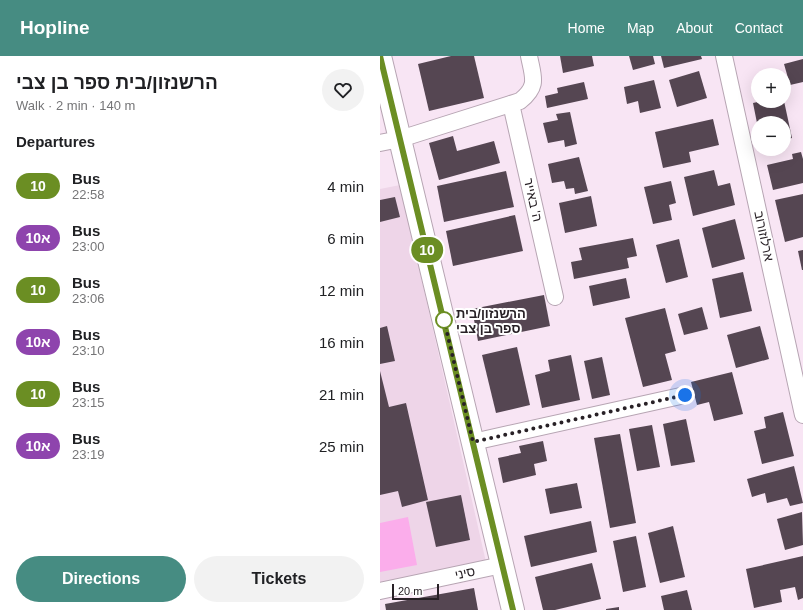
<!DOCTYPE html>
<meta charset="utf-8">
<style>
:root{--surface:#fff;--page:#f2f2f2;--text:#202124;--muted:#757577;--accent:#468c82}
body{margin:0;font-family:Arial,"Noto Sans Hebrew",sans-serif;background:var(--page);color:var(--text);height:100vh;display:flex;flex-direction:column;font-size:15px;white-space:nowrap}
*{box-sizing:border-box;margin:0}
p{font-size:13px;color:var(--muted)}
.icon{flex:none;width:22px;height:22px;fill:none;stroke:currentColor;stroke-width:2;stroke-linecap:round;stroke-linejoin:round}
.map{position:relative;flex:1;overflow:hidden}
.side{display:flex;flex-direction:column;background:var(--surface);width:380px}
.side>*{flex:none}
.badge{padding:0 8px;border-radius:13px;font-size:14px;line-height:26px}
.tools{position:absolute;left:371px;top:12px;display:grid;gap:8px}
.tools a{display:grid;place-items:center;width:40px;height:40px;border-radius:50%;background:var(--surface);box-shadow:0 4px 16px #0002;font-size:20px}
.scale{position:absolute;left:12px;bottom:10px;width:47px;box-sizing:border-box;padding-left:4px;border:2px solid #282126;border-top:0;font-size:11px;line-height:14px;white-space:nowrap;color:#282126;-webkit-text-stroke:3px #fff;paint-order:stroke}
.you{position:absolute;width:20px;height:20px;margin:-10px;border:3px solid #fff;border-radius:50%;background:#1a73e8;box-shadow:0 0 0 6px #1a73e833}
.map>.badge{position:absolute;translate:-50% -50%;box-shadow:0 0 0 2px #fff}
h2{padding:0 16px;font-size:15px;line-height:36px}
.round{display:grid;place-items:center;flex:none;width:42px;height:42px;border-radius:21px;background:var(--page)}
.summary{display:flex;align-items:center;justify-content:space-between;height:68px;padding:0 16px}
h1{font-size:19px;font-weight:700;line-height:30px}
.button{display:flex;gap:8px;margin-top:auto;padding:8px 16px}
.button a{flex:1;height:46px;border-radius:24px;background:var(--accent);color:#fff;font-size:16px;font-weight:700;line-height:46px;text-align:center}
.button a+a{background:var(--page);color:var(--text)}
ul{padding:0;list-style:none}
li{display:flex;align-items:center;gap:12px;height:52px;padding:0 16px}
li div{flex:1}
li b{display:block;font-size:15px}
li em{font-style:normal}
li .badge{min-width:44px;font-weight:700;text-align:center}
header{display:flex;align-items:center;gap:24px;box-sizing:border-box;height:56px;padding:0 20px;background:var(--accent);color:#fff}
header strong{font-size:19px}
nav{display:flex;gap:22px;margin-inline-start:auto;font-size:14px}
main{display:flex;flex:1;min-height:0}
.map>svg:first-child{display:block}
.built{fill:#eed5e8}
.green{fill:#fbadeb}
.building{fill:#554652}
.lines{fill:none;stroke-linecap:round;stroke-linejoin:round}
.street-casing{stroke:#b7a5b3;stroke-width:18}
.secondary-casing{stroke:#b7a5b3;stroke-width:24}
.street{stroke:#fff;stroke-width:16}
.secondary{stroke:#fff;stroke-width:22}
.line-casing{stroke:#fff;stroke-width:9}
.line{stroke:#6b8e23;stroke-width:6}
.walk{stroke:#282126;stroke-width:4;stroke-dasharray:0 7.2}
.stop-dot{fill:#fff;stroke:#6b8e23;stroke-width:2}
.labels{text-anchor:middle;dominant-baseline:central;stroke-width:4;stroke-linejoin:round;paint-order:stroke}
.street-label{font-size:13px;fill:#282126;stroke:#fff}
.stop-label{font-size:13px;font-weight:bold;fill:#282126;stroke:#fff;text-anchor:start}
</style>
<header>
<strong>Hopline</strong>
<nav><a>Home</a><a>Map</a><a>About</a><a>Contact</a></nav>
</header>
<main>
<section class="side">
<div class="summary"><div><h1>הרשנזון/בית ספר בן צבי</h1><p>Walk · 2 min · 140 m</p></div><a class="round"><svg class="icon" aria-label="heart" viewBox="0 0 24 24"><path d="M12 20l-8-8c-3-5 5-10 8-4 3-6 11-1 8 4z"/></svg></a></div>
<h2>Departures</h2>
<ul>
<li><span class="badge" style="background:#6b8e23;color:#fff">10</span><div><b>Bus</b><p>22:58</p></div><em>4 min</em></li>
<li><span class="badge" style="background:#8e44ad;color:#fff">10א</span><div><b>Bus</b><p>23:00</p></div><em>6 min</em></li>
<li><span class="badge" style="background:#6b8e23;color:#fff">10</span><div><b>Bus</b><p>23:06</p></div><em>12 min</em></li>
<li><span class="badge" style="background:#8e44ad;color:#fff">10א</span><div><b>Bus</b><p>23:10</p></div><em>16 min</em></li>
<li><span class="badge" style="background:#6b8e23;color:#fff">10</span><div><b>Bus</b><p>23:15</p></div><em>21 min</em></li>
<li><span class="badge" style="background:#8e44ad;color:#fff">10א</span><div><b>Bus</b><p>23:19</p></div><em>25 min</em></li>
</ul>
<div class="button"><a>Directions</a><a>Tickets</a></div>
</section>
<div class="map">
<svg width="423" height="554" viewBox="0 0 423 554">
<rect width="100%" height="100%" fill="#f8e5f4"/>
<polygon class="built" points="20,129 106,506 0,530 0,133"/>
<polygon class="green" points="28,461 37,509 0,516 0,467"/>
<g class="building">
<polygon points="71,0 94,0 104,42 49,55 38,8"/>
<polygon points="180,0 212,0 214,10 183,17"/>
<polygon points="249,0 273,0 275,8 253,14"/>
<polygon points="281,0 321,0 322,3 284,12"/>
<polygon points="423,3 423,26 410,29 404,8"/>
<polygon points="319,15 327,42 297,51 289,24"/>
<polygon points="274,24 281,52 260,57 258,45 247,48 244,31"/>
<polygon points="204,26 208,43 167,52 165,40 178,37 177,32"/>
<polygon points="382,45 404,45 412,82 404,84 404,67 377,67 373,47"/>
<polygon points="190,56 197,88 185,91 184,84 168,87 163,67 178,64 176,58"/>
<polygon points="333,63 339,89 309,96 311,106 283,112 275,76"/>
<polygon points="73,80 77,95 114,85 120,107 59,124 49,87"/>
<polygon points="421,96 423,103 423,127 393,134 387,109 413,103 412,98"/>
<polygon points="199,101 208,135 195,138 194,132 186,133 184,125 172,127 168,108"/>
<polygon points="334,114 338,130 350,127 355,149 313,160 304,121"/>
<polygon points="126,115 134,151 64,166 57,130"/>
<polygon points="291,125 296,147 289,149 292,164 273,168 264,131"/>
<polygon points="423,138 423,181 405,186 395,144"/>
<polygon points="211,140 217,170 185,177 179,147"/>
<polygon points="15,141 20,161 0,166 0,144"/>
<polygon points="135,159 143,195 73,210 66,175"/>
<polygon points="355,163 365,203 332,212 322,172"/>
<polygon points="253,182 257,200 247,202 249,212 194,223 191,206 202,204 199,192"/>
<polygon points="299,183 308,221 286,227 276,189"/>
<polygon points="423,194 423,214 422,214 418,195"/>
<polygon points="363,216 372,255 340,262 332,223"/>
<polygon points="246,222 250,242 213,250 209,230"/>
<polygon points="164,239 170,270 98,285 92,253"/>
<polygon points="322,251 328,273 304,279 298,258"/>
<polygon points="285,252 296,295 285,298 292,324 263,331 245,262"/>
<polygon points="7,270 15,305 0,308 0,272"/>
<polygon points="380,270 389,303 356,312 347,279"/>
<polygon points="137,291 150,349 116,357 102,299"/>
<polygon points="191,299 200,344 162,352 155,319 170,315 168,304"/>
<polygon points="222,301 230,339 212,343 204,305"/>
<polygon points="0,315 9,351 26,347 48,444 22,451 18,435 0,439"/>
<polygon points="352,316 363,358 334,365 329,346 317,349 311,326"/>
<polygon points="403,356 414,400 382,408 374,375 386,372 384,361"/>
<polygon points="306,363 315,406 291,410 283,368"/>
<polygon points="272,369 280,411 257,415 249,373"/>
<polygon points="240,378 256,467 230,472 214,382"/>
<polygon points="163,385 167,405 154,408 156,419 123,427 118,402 141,397 139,390"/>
<polygon points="414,410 423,447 410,450 407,442 387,447 385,437 372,441 367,423"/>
<polygon points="197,427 202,452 170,458 165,433"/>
<polygon points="81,439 90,484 56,491 46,446"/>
<polygon points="422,456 423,489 405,494 397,463"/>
<polygon points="211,465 217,496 151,511 144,480"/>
<polygon points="293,470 305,521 280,527 268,477"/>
<polygon points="256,480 266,531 243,536 233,485"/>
<polygon points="423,500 423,542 418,544 415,531 400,534 402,546 374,552 366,513"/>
<polygon points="212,507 221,543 175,554 163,554 155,521"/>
<polygon points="94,532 98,554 6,554 5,548"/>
<polygon points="307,534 312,554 284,554 281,540"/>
<polygon points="239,551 239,554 226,554 226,553"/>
</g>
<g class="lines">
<g class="street-casing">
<g id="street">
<polyline points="344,0 423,359"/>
<polyline points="131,48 175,241"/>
<path d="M 0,87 L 20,83 L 140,45 C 159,30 153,21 149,0"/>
<polyline points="93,386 305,339"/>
<polyline points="0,535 122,509"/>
</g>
</g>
<g class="secondary-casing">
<polyline id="secondary" points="0,0 133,554"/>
</g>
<use href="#street" class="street"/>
<use href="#secondary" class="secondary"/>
</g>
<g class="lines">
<g class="line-casing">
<polyline id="line" points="0,0 133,554"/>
</g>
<use href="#line" class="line"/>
<polyline class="walk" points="64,264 93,386 305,339"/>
</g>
<circle class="stop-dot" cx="64" cy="264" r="8"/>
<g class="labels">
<g class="street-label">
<text transform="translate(153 144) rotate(77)">ה' באייר</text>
<text transform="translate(384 180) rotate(78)">ארלוזורוב</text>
<text transform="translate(85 517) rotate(-12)">סיני</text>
</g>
<g class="stop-label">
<text x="76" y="257">הרשנזון/בית<tspan x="76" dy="15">ספר בן צבי</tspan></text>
</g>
</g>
</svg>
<div class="tools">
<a>+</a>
<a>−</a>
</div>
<div class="scale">20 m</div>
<div class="you" style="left:305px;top:339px"></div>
<b class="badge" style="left:47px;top:194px;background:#6b8e23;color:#fff">10</b>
</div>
</main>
